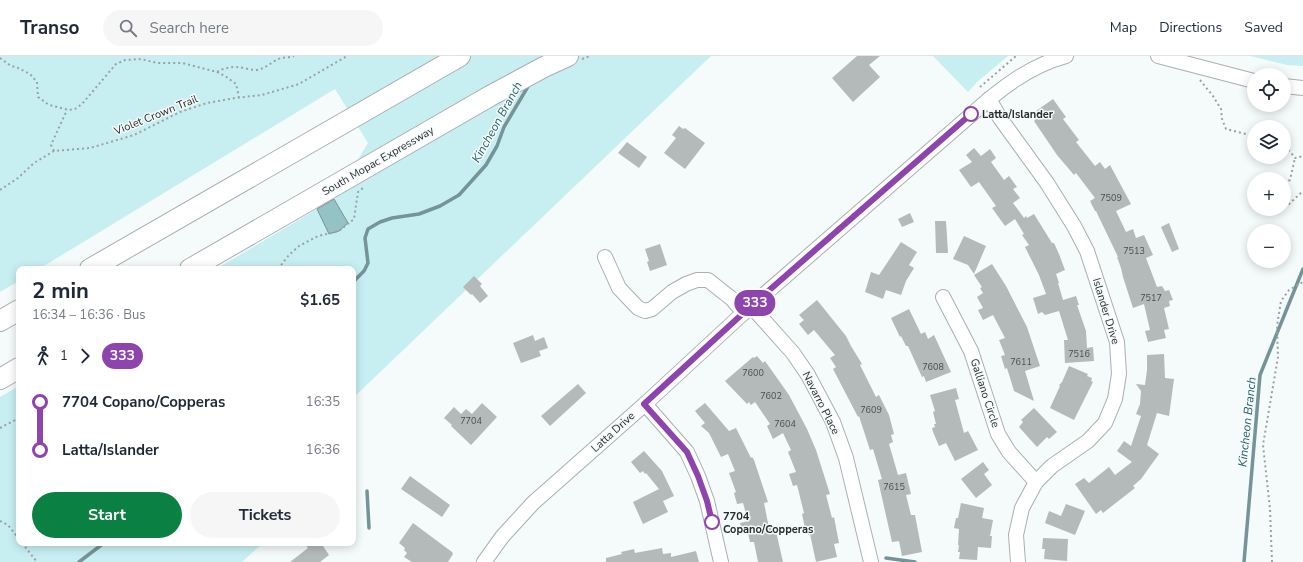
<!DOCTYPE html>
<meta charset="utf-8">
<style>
:root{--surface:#fff;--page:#f6f6f7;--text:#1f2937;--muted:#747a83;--line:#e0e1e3;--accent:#0b8043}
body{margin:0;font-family:"Nunito Sans",sans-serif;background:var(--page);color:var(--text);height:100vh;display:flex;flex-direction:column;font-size:15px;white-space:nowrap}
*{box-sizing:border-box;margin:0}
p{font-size:13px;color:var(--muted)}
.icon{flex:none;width:22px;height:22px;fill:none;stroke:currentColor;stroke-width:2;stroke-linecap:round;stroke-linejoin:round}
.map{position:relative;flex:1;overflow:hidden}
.drawer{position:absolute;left:16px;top:210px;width:340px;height:280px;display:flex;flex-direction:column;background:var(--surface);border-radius:8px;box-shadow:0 2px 10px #0003}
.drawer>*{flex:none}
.badge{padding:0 8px;border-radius:13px;font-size:14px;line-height:26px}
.tools{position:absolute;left:1247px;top:12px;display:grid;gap:8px}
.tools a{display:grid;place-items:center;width:44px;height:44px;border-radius:50%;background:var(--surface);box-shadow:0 2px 10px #0003;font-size:20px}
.map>.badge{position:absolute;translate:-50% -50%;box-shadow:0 0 0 2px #fff}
.legs{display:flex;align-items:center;gap:6px;height:44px;padding:0 16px;font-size:13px}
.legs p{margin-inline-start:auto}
.head{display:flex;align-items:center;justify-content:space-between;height:68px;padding:0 16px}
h1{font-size:22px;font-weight:700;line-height:30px}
.action{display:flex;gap:8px;margin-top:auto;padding:8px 16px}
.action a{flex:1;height:46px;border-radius:24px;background:var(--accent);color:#fff;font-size:16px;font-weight:700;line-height:46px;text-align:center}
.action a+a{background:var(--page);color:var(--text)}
ul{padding:0 16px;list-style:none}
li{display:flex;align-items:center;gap:14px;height:48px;font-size:15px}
li i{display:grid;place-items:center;width:6px;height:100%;margin:0 5px;background:currentColor}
li i::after{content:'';width:10px;height:10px;margin:-5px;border:3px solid;border-radius:50%;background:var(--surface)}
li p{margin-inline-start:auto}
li:first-child i{background:linear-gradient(#0000 50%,currentColor 0)}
li:last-child i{background:linear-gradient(currentColor 50%,#0000 0)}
header{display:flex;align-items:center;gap:24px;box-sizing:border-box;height:56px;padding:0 20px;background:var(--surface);border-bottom:1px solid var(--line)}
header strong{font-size:19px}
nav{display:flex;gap:22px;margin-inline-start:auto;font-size:14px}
.search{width:280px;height:36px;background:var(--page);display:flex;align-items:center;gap:10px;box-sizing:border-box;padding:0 14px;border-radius:22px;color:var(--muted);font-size:15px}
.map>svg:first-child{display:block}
.green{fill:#c7eff2}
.water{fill:#95c2c5;stroke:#759497}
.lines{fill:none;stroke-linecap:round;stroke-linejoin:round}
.stream{stroke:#759497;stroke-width:3.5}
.building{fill:#b4b9b9}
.minor-casing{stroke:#aaafaf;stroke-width:16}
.highway-casing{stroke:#aaafaf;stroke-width:22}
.path{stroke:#9da0a0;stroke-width:2;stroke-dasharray:2 3;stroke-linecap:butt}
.minor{stroke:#fff;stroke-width:14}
.highway{stroke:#fff;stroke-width:20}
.line-1-casing{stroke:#fff;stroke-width:9}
.line-1{stroke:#8e44ad;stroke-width:6}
.stop-1-dot{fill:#fff;stroke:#8e44ad;stroke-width:2}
.labels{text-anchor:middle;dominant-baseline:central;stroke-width:3;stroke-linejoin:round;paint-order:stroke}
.number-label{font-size:9px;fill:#4c4e4e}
.stop-label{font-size:11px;font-weight:bold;fill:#292a2b;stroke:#f5fafa;text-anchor:start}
.street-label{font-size:11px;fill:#292a2b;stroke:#f5fafa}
.water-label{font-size:12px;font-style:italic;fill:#225f64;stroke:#f5fafa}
</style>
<header>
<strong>Transo</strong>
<div class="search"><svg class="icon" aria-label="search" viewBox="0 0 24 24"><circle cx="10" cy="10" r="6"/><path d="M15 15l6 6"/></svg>Search here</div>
<nav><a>Map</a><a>Directions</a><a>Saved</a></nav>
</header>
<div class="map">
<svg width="1303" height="506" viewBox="0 0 1303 506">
<rect width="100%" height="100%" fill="#f5fafa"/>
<g class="green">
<polygon points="0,0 711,0 353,342 353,213 216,213 317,153 329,177 348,167 334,143 368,87 335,33 39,213 19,213 19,225 0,236"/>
<polygon points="933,0 1008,0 977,26 968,36"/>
<polygon points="1250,0 1303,0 1303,10 1287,9"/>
<polygon points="19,330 19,487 263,487 242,506 0,506 0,341"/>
</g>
<polygon class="water" points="334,143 348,167 339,175 329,178 317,153"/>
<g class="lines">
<g class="stream">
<polyline points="353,226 364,215 368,207 365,182 368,173 380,166 392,162 419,158 440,150 459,139 486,109 497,90 504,71 530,27"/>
<polyline points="367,435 369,472"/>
<polyline points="886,502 915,506"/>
<polyline points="79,506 104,487"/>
<polyline points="1244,506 1260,319 1303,213"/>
</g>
</g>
<g class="building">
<polygon points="857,0 880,0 869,9 880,21 853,46 832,22"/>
<polygon points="1053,43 1066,61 1063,63 1079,84 1076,86 1095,110 1100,106 1105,113 1110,109 1131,148 1116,155 1126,176 1133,173 1136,182 1144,179 1153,199 1146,202 1157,231 1162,230 1165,235 1169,234 1173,244 1169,245 1170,250 1164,252 1169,273 1164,274 1166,282 1148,286 1145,275 1150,274 1144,248 1133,252 1123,221 1121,212 1117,201 1118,201 1096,155 1095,155 1090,145 1095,142 1076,117 1074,119 1057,99 1034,65 1035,64 1033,61 1038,57 1036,55"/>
<polygon points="679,70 683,73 685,72 705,87 685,113 664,97 676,82 672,79"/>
<polygon points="627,86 647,101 639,112 618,97"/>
<polygon points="974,92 981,100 990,93 996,102 991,106 1004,124 1009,120 1017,131 1013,133 1020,142 1013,147 1024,162 1026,160 1027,162 1034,158 1052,187 1054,187 1059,198 1065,214 1056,218 1059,227 1058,227 1063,244 1076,240 1079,249 1077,249 1086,275 1087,292 1093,291 1094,305 1065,307 1064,284 1068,284 1059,255 1045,259 1042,256 1038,258 1033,242 1046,238 1039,219 1025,191 1029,189 1022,179 1024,178 1015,163 1005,170 992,152 996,150 979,126 971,131 959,114 972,106 966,99"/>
<polygon points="910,157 914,166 902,171 898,163"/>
<polygon points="935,165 946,165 948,197 936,197"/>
<polygon points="1169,167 1179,193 1172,196 1161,171"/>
<polygon points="964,180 986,190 974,218 968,209 953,203"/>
<polygon points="901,186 917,196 909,209 914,212 906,225 901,239 886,234 883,243 865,236 871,216 879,219"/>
<polygon points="660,188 667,209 650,215 647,206 649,205 645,193"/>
<polygon points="992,208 1006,230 1027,271 1040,310 1025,315 1034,345 1014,335 1007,312 1005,313 1001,300 1005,299 999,284 1005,282 993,259 983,264 978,254 983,252 977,241 983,237 980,232 982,231 974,219"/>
<polygon points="474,220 482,228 480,230 488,240 480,247 472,238 471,239 463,231"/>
<polygon points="817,244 846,280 851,290 862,308 860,309 876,341 879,339 889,359 894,378 891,379 893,386 889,388 898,419 906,417 911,438 906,439 911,459 915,459 922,496 902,500 899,485 892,486 878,424 882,423 873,393 870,394 859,360 858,361 833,313 836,311 830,302 835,299 814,274 808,279 799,268 804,264 799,259"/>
<polygon points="909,253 921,278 925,276 928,283 934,279 951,316 926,326 924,320 922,321 908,290 906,290 901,280 900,281 891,262"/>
<polygon points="533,279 535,285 544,281 548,292 539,295 541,300 521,307 513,287"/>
<polygon points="1164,298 1165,322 1174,323 1169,360 1157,357 1147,389 1159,398 1141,423 1133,430 1135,432 1103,457 1101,454 1096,458 1075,428 1084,422 1089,427 1109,411 1115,419 1132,406 1117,395 1124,385 1131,390 1141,360 1136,358 1140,348 1141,335 1136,328 1145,329 1147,314 1147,299"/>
<polygon points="757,300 763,307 765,305 789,339 807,373 816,394 830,438 826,439 832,462 834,461 839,487 834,488 837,501 816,506 810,478 808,479 806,472 805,472 802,458 804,457 797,429 793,430 789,418 796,416 788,396 791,394 783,377 773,383 767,370 770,368 755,346 751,349 749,346 747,348 725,325 753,301 754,302"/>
<polygon points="1069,310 1088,318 1087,320 1092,322 1091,325 1093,326 1074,364 1050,352 1060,330 1059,329 1062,326"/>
<polygon points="578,328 586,337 550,370 541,360"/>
<polygon points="956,332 959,343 955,344 964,377 968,375 978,394 955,405 946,387 939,390 933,376 932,372 935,371 934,368 936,368 933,356 935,355 930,339"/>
<polygon points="482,347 497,361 471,389 451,370 452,369 444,362 454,351 461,358 466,353 472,358"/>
<polygon points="705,347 729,375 736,372 751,402 752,401 754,404 768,446 764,447 769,472 775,471 783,506 758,506 754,486 750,486 748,477 743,478 740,467 748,465 743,447 737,448 734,437 736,436 729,417 735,415 728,398 721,401 709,377 701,370 705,367 695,355"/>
<polygon points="1034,352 1057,376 1049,383 1047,381 1037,391 1019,371 1023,366 1021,364"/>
<polygon points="644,395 662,415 674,440 663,445 668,456 643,468 633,446 659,433 646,417 645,418 643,415 640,417 631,406"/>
<polygon points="983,406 989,414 984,418 992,429 976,442 961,423"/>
<polygon points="410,420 450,449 442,461 401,433"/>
<polygon points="961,447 984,452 982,462 993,464 990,480 992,480 991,492 978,491 977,504 959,503 960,496 958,496 959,489 958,489 959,473 954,472 956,462 958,462"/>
<polygon points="1066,448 1085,455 1075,479 1045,467 1049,455 1061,460"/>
<polygon points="413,467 452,496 453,498 448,506 412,506 404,501 407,497 404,494 405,492 399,487"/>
<polygon points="1043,482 1068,483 1067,505 1044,503 1045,493 1042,493"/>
<polygon points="304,487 321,487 329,499 320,506 290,506 308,492"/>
<polygon points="662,492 663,498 671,497 671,501 696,495 699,506 606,506 606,502 622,498 621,496 634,493 635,497"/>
</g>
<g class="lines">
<g class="minor-casing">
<g id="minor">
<polyline points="1158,0 1254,25"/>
<polyline points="1284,30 1303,32"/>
<polyline points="989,43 1000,62 1047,127 1074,170 1087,195 1117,286 1119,318 1115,343 1105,367 1088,385 1052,410 1036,426 1022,452 1016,479 1018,506"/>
<polyline points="605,201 619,232 638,252 645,255 652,253 672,236 686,228 697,224 708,224 732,243 744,257"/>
<polyline points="943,241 971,295 998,378 1009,396 1036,426"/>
<polyline points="751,250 793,297 808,319 833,366 846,402 871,506"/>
<polyline points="645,348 687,396 698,420 707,445 721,506"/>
<path d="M 484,506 L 502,481 L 533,447 L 645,348 L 751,250 L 972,58 C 1000,33 1029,10 1066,0"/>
</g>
</g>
<g class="highway-casing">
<g id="highway">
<polyline points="90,213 460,0"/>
<polyline points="190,213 490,40 544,11 568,0"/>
<polyline points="0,265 19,254"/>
<polyline points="0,323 19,312"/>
</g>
</g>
<g class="path">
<path d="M 0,2 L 11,10 L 16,11 L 30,18 L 37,26 L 38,41 L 49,49 L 69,54 L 75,53 L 82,48 L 116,8 L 125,4 L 141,3 L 157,7 L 182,7 L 217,16 C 226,11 234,10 244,12 C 248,13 252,14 256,14 C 266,13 272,5 281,2 C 285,1 289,2 294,0"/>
<polyline points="582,3 590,0"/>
<polyline points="217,16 225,20 236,28 239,41"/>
<polyline points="1200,24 1213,40 1221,53 1222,63 1226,73 1254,80"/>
<polyline points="980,31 1016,0"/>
<polyline points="1284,92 1288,93 1295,102 1303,100"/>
<polyline points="54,95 51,89 67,54"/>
<polyline points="1284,127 1290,124 1295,102"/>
<polyline points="0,134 18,122 34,107 54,95 90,92 134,79 180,56 207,47 235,42 262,39 299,28 347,0"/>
<polyline points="1284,148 1288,149 1303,135"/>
<polyline points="278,213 289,199 299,190 318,180 339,175 354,163 358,136 363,132"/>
<polyline points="0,372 19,362"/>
<polyline points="0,465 8,469 19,483"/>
<polyline points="22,487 37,506"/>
<polyline points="1272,506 1270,453 1263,389 1278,301 1277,270 1281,245 1289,234 1303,226"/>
</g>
<use href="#minor" class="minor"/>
<use href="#highway" class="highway"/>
</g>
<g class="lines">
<g class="line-1-casing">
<polyline id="line-1" points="712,466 707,445 698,420 687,396 644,348 751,250 971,58"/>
</g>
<use href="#line-1" class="line-1"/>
</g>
<g class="stop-1-dot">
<circle cx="971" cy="58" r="7"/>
<circle cx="712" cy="466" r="7"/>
</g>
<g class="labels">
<g class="number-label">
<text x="1111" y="142">7509</text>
<text x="1134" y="195">7513</text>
<text x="1151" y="242">7517</text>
<text x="1079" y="298">7516</text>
<text x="1021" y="306">7611</text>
<text x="933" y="311">7608</text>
<text x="753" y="317">7600</text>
<text x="771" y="340">7602</text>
<text x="871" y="354">7609</text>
<text x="471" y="365">7704</text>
<text x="785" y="368">7604</text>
<text x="894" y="431">7615</text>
</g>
<g class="stop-label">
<text x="982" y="58">Latta/Islander</text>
<text x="723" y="460">7704<tspan x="723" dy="13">Copano/Copperas</tspan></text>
</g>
<g class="street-label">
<text transform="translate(156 59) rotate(-22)">Violet Crown Trail</text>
<text transform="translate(378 105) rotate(-30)">South Mopac Expressway</text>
<text transform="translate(1106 255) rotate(73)">Islander Drive</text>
<text transform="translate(985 337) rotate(72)">Galliano Circle</text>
<text transform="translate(821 347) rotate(63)">Navarro Place</text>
<text transform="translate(613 376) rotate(-42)">Latta Drive</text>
</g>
<g class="water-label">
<text transform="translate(497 66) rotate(-61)">Kincheon Branch</text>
<text transform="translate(1247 366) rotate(-84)">Kincheon Branch</text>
</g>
</g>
</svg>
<div class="tools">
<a><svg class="icon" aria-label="locate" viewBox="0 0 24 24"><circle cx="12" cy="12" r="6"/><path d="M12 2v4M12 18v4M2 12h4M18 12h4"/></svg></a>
<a><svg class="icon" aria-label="layers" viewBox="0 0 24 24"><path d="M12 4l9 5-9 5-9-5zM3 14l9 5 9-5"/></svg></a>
<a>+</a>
<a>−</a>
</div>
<b class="badge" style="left:755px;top:247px;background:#8e44ad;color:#fff">333</b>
<section class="drawer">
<div class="head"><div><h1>2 min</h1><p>16:34 – 16:36 · Bus</p></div><b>$1.65</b></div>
<div class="legs"><svg class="icon" aria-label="walk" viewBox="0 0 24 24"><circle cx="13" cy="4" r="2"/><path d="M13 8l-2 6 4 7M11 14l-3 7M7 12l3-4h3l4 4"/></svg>1<svg class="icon" aria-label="forward" viewBox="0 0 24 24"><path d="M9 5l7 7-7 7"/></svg><b class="badge" style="background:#8e44ad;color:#fff">333</b></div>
<ul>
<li><i style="color:#8e44ad"></i><b>7704 Copano/Copperas</b><p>16:35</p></li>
<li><i style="color:#8e44ad"></i><b>Latta/Islander</b><p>16:36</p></li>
</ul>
<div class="action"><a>Start</a><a>Tickets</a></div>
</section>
</div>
